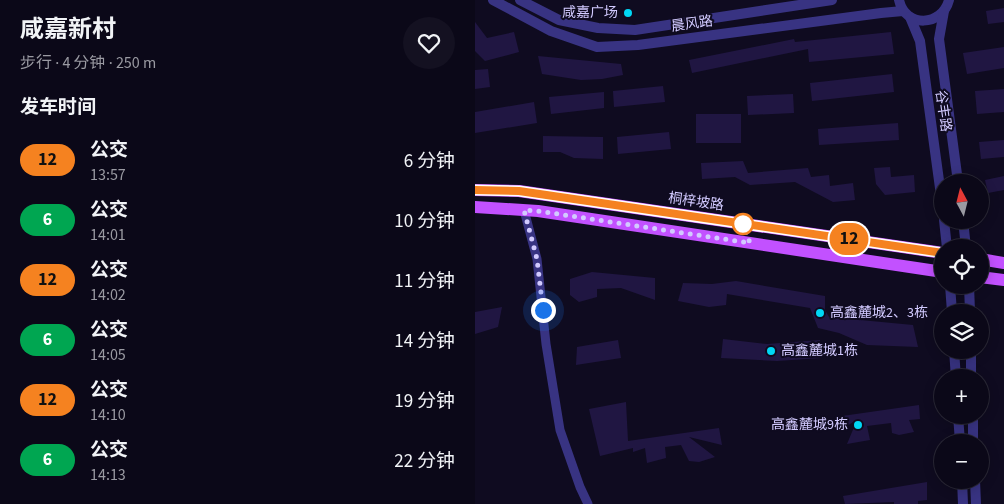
<!DOCTYPE html>
<html lang="zh">
<meta charset="utf-8">
<style>
:root{--surface:#0b0818;--page:#141121;--text:#f1f3f6;--muted:#9a9aa2;--line:#2b2937}
body{margin:0;font-family:"Source Sans 3","Noto Sans SC",sans-serif;background:var(--page);color:var(--text);height:100vh;display:flex;flex-direction:column;font-size:19px;white-space:nowrap}
*{box-sizing:border-box;margin:0}
p{font-size:16px;color:var(--muted)}
.icon{flex:none;width:28px;height:28px;fill:none;stroke:currentColor;stroke-width:2;stroke-linecap:round;stroke-linejoin:round}
.map{position:relative;flex:1;overflow:hidden}
.sheet{display:flex;flex-direction:column;background:var(--surface);width:475px}
.sheet>*{flex:none}
.badge{padding:0 10px;border-radius:16px;font-size:18px;line-height:32px}
.needle{width:32px;rotate:353deg}
.controls{position:absolute;left:459px;top:174px;display:grid;gap:10px}
.controls a{display:grid;place-items:center;width:55px;height:55px;border-radius:50%;background:var(--surface);box-shadow:0 2px 12px #0003,0 0 0 1px var(--line);font-size:25px}
.you{position:absolute;width:25px;height:25px;margin:-12px;border:4px solid #fff;border-radius:50%;background:#1a73e8;box-shadow:0 0 0 8px #1a73e833}
.map>.badge{position:absolute;translate:-50% -50%;box-shadow:0 0 0 2px #fff}
h2{padding:0 20px;font-size:19px;line-height:45px}
.round{display:grid;place-items:center;flex:none;width:52px;height:52px;border-radius:26px;background:var(--page)}
.summary{display:flex;align-items:center;justify-content:space-between;height:85px;padding:0 20px}
h1{font-size:24px;font-weight:700;line-height:38px}
ul{padding:0;list-style:none}
li{display:flex;align-items:center;gap:15px;height:60px;padding:0 20px}
li div{flex:1}
li b{display:block;font-size:19px}
li em{font-style:normal}
li .badge{min-width:55px;font-weight:700;text-align:center}
main{display:flex;flex:1;min-height:0}
.map>svg:first-child{display:block}
.building{fill:#201642}
.lines{fill:none;stroke-linecap:round;stroke-linejoin:round}
.minor{stroke:#383382;stroke-width:9}
.tertiary{stroke:#383382;stroke-width:10}
.primary{stroke:#c251ff;stroke-width:12}
.line-casing{stroke:#fff;stroke-width:11}
.line{stroke:#f58220;stroke-width:8}
.walk{stroke:#d2caff;stroke-width:5;stroke-dasharray:0 9}
.poi-dot{fill:#00d7f5;stroke:#0f0b20;stroke-width:2}
.stop-dot{fill:#fff;stroke:#f58220;stroke-width:2.5}
.labels{text-anchor:middle;dominant-baseline:central;stroke-width:4;stroke-linejoin:round;paint-order:stroke}
.poi-label{font-size:14px;fill:#d2caff;stroke:#0f0b20;text-anchor:end}
.street-label{font-size:14px;fill:#d2caff;stroke:#0f0b20}
</style>
<main>
<section class="sheet">
<div class="summary"><div><h1>咸嘉新村</h1><p>步行 · 4 分钟 · 250 m</p></div><a class="round"><svg class="icon" aria-label="heart" viewBox="0 0 24 24"><path d="M12 20l-8-8c-3-5 5-10 8-4 3-6 11-1 8 4z"/></svg></a></div>
<h2>发车时间</h2>
<ul>
<li><span class="badge" style="background:#f58220;color:#111">12</span><div><b>公交</b><p>13:57</p></div><em>6 分钟</em></li>
<li><span class="badge" style="background:#00a651;color:#fff">6</span><div><b>公交</b><p>14:01</p></div><em>10 分钟</em></li>
<li><span class="badge" style="background:#f58220;color:#111">12</span><div><b>公交</b><p>14:02</p></div><em>11 分钟</em></li>
<li><span class="badge" style="background:#00a651;color:#fff">6</span><div><b>公交</b><p>14:05</p></div><em>14 分钟</em></li>
<li><span class="badge" style="background:#f58220;color:#111">12</span><div><b>公交</b><p>14:10</p></div><em>19 分钟</em></li>
<li><span class="badge" style="background:#00a651;color:#fff">6</span><div><b>公交</b><p>14:13</p></div><em>22 分钟</em></li>
</ul>
</section>
<div class="map">
<svg width="529" height="504" viewBox="0 0 529 504">
<rect width="100%" height="100%" fill="#0f0b20"/>
<g class="building">
<polygon points="529,8 529,22 513,24 511,11"/>
<polygon points="0,22 12,38 39,32 44,52 10,61 0,51"/>
<polygon points="416,32 419,54 334,62 333,49 217,73 214,60 319,39 320,42"/>
<polygon points="529,47 529,68 492,74 488,53"/>
<polygon points="63,56 146,64 148,75 127,79 106,80 67,74"/>
<polygon points="13,69 15,87 0,89 0,70"/>
<polygon points="417,74 419,92 337,101 335,83"/>
<polygon points="188,86 190,102 139,107 138,91"/>
<polygon points="529,89 529,112 502,114 500,91"/>
<polygon points="129,92 129,108 76,114 74,97"/>
<polygon points="318,94 319,113 273,115 272,96"/>
<polygon points="59,102 62,123 0,133 0,112"/>
<rect x="221" y="114" width="45" height="29"/>
<polygon points="423,123 424,140 344,145 343,129"/>
<polygon points="194,132 196,149 143,154 142,137"/>
<polygon points="68,136 128,137 128,159 99,158 85,152 68,152"/>
<polygon points="529,140 529,157 506,159 504,142"/>
<polygon points="268,161 273,173 333,168 336,177 354,175 355,186 378,183 380,200 358,202 320,182 275,185 260,177 227,179 226,163"/>
<polygon points="415,167 416,177 439,175 440,192 410,195 401,184 399,168"/>
<polygon points="529,176 529,190 513,193 510,180"/>
<polygon points="117,272 180,278 180,300 146,288 122,289 122,297 104,302 95,295 95,279"/>
<polygon points="261,281 350,296 350,310 354,317 438,325 443,347 392,345 364,333 343,328 335,308 252,294 251,305 234,307 203,301 208,283 237,284"/>
<polygon points="27,307 23,327 0,334 0,312"/>
<polygon points="248,339 292,344 345,340 347,358 302,361 246,358"/>
<polygon points="143,340 146,358 101,365 102,347"/>
<polygon points="151,402 153,441 244,428 247,445 214,437 240,457 224,462 214,461 206,445 190,447 191,458 172,463 170,448 158,452 158,448 125,456 114,409"/>
<polygon points="444,405 445,419 434,420 439,432 424,435 417,433 416,423 392,426 395,440 372,444 382,420 361,432 360,417"/>
<polygon points="452,482 452,500 443,501 443,504 419,504 419,502 370,504 368,496"/>
</g>
<g class="lines">
<polyline class="minor" points="49,210 62,259 71,344 85,430 105,487 113,504"/>
<g class="tertiary">
<polyline points="18,0 76,31 122,47 163,45 406,13 428,11"/>
<polyline points="45,0 84,20 123,28 160,30 357,0"/>
<path d="M 424,0 C 430,28 467,27 474,0"/>
<polyline points="469,11 464,39 483,182"/>
<polyline points="435,17 445,41 468,210"/>
<polyline points="469,220 472,248"/>
<polyline points="488,220 491,248"/>
<polyline points="475,285 477,312"/>
<polyline points="494,285 495,312"/>
<polyline points="479,350 481,378"/>
<polyline points="496,350 496,378"/>
<polyline points="483,415 485,442"/>
<polyline points="498,415 498,442"/>
<polyline points="487,480 488,504"/>
<polyline points="500,480 501,504"/>
</g>
<g class="primary">
<polyline points="0,190 44,191 468,253"/>
<polyline points="0,207 63,211 468,272"/>
<polyline points="505,259 529,263"/>
<polyline points="505,277 529,280"/>
</g>
</g>
<g class="lines">
<g class="line-casing">
<polyline id="line" points="0,190 44,191 468,253"/>
</g>
<use href="#line" class="line"/>
<polyline class="walk" points="68,310 62,259 49,210 63,211 275,243 268,224"/>
</g>
<g class="poi-dot">
<circle cx="153" cy="13" r="5"/>
<circle cx="345" cy="313" r="5"/>
<circle cx="296" cy="351" r="5"/>
<circle cx="383" cy="425" r="5"/>
</g>
<circle class="stop-dot" cx="268" cy="224" r="10"/>
<g class="labels">
<g class="poi-label">
<text x="143" y="13">咸嘉广场</text>
<text x="355" y="313" text-anchor="start">高鑫麓城2、3栋</text>
<text x="306" y="351" text-anchor="start">高鑫麓城1栋</text>
<text x="373" y="425">高鑫麓城9栋</text>
</g>
<g class="street-label">
<text transform="translate(217 24) rotate(-8)">晨风路</text>
<text transform="translate(468 111) rotate(82)">谷丰路</text>
<text transform="translate(221 202) rotate(8)">桐梓坡路</text>
</g>
</g>
</svg>
<div class="controls">
<a><svg class="needle" viewBox="-14 -14 28 28"><path d="M0-13l5 13h-10z" fill="#e53935"/><path d="M0 13l5-13h-10z" fill="#9a9aa2"/></svg></a>
<a><svg class="icon" aria-label="locate" viewBox="0 0 24 24"><circle cx="12" cy="12" r="6"/><path d="M12 2v4M12 18v4M2 12h4M18 12h4"/></svg></a>
<a><svg class="icon" aria-label="layers" viewBox="0 0 24 24"><path d="M12 4l9 5-9 5-9-5zM3 14l9 5 9-5"/></svg></a>
<a>+</a>
<a>−</a>
</div>
<div class="you" style="left:68px;top:310px"></div>
<b class="badge" style="left:374px;top:239px;background:#f58220;color:#111">12</b>
</div>
</main>
